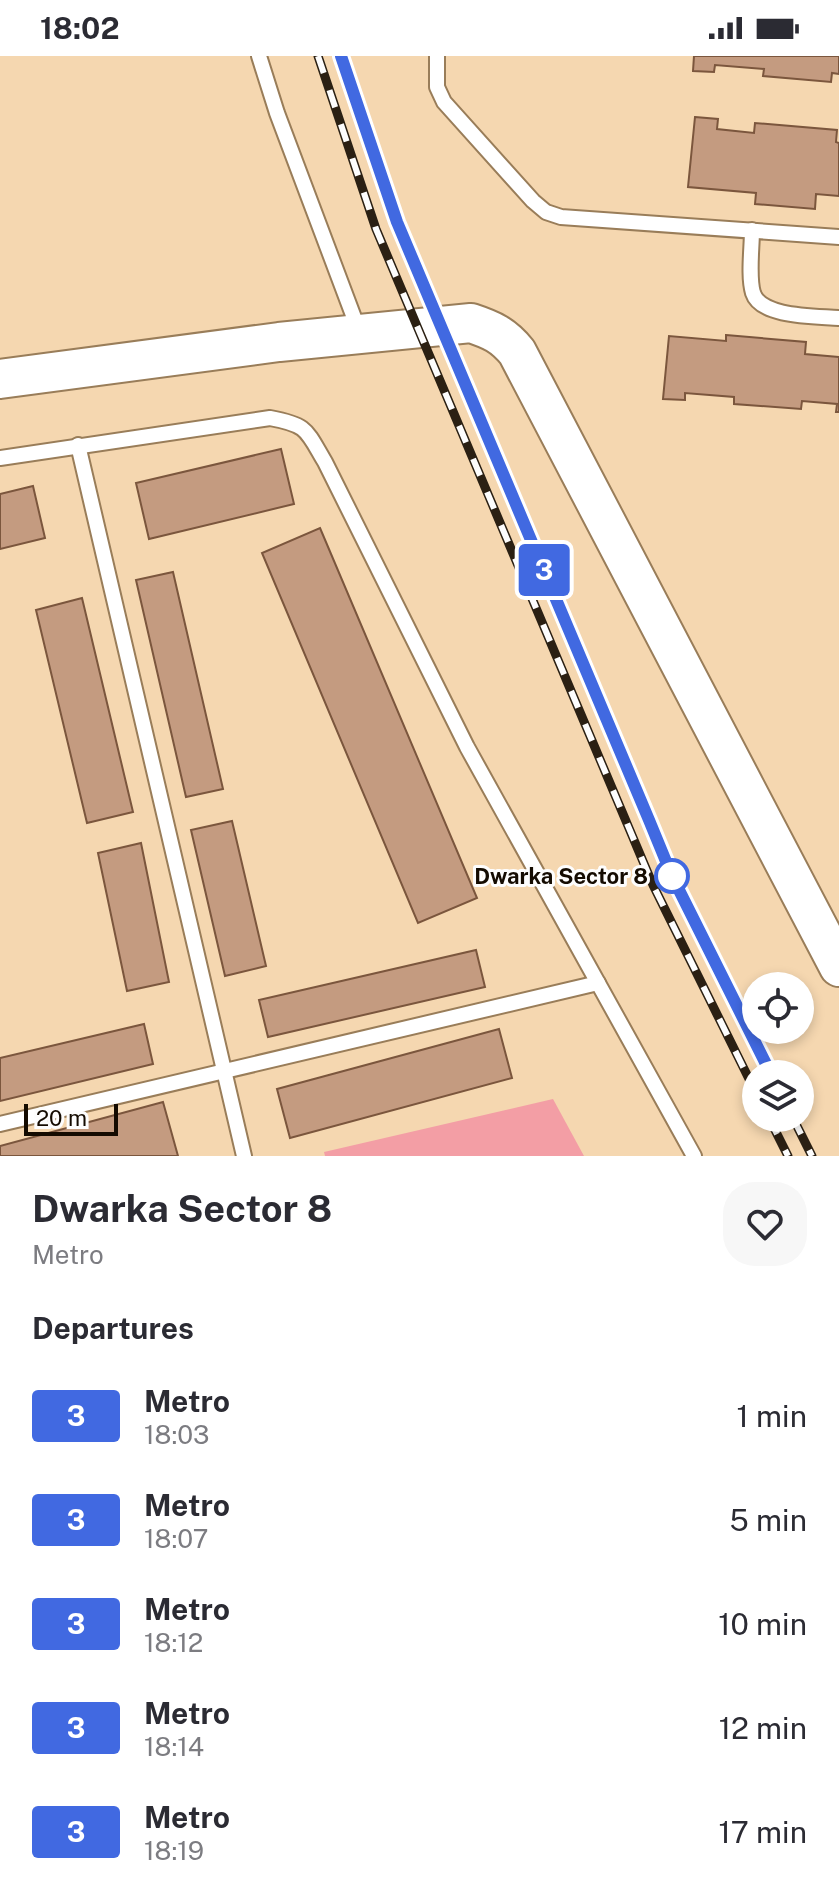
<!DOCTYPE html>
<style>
:root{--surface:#fff;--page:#f7f7f7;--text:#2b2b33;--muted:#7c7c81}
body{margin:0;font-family:"Public Sans",sans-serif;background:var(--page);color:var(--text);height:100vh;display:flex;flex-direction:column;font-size:30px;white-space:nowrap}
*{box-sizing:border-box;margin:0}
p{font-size:26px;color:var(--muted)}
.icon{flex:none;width:44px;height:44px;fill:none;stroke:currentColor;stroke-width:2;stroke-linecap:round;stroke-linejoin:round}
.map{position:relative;height:1100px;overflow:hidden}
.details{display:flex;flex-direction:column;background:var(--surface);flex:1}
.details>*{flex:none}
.badge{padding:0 16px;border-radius:6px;font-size:28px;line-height:52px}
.controls{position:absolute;left:742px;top:916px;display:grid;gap:16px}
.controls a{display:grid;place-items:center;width:72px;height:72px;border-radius:50%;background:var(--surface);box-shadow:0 4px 12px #0003;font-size:40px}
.scale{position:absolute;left:24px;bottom:20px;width:94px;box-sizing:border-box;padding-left:8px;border:4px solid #140b01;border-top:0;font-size:22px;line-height:28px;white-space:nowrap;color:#140b01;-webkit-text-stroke:6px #fdfdfd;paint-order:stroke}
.map>.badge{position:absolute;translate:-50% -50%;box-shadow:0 0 0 4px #fff}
h2{padding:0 32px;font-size:30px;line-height:72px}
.round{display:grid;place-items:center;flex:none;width:84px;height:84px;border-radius:32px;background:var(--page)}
.summary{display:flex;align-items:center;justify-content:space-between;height:136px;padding:0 32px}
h1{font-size:38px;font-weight:700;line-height:60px}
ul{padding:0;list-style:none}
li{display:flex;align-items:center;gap:24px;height:104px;padding:0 32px}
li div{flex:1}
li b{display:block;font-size:30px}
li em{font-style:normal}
li .badge{min-width:88px;font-weight:700;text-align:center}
.status{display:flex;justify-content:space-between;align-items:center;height:56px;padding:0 40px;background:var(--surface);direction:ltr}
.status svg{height:22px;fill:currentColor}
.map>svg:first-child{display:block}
.green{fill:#f39ea5}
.building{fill:#c49b80;stroke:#7b563d;stroke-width:2}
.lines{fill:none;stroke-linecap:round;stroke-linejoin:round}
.lane-casing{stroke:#997d59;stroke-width:18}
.secondary-casing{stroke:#997d59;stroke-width:42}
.lane{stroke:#fff;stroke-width:14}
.secondary{stroke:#fff;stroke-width:38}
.rail-casing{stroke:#2b2013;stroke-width:9}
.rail{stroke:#fdfdfd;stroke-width:6;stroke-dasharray:18;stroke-linecap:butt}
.line-casing{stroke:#fff;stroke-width:18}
.line{stroke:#4169e1;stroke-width:12}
.stop-dot{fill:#fff;stroke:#4169e1;stroke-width:4}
.labels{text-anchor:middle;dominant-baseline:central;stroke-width:6;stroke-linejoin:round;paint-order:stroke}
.stop-label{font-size:22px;font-weight:bold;fill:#140b01;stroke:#fdfdfd;text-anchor:end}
</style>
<div class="status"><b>18:02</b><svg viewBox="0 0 49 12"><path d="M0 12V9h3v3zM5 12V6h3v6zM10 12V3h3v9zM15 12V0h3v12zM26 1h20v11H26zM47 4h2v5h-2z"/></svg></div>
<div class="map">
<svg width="839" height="1100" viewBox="0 0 839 1100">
<rect width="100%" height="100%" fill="#f5d7b0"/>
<polygon class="green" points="553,1043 584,1100 325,1100 324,1096"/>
<g class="building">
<polygon points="694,0 839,0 839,18 832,17 831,26 763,20 764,13 715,9 714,16 693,15"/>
<polygon points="695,61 718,63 717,73 754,77 755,67 837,74 836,86 839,87 839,140 816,138 815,153 755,148 756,137 688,131"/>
<polygon points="726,279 806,286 805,298 839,301 839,356 836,356 837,348 802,345 801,353 734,348 734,341 685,337 685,344 663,343 669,280 726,285"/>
<polygon points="281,393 294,448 149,483 136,427"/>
<polygon points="33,430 45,482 0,493 0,438"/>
<polygon points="320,472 477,842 418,867 262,497"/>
<polygon points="173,516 223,733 186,741 136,524"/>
<polygon points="82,542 133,756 87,767 36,554"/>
<polygon points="232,765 266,910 225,920 191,774"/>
<polygon points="141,787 169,926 127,935 98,797"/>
<polygon points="476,894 485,931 268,981 259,944"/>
<polygon points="144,968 153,1008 0,1045 0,1002"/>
<polygon points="499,973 512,1022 290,1082 277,1033"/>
<polygon points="163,1046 178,1100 0,1100 0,1090"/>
</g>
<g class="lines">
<g class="lane-casing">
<g id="lane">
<polyline points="259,0 277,57 359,275"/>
<polyline points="437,0 437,31 444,46 533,145 546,156 561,161 839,181"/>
<path d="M 752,174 C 752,192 748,220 753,237 C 761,262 817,260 839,262"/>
<polyline points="78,389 244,1100"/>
<path d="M 0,402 L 270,362 C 308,369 306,374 325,406 L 467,691 L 694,1100"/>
<polyline points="0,1068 598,927"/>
</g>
</g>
<g class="secondary-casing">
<path id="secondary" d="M 0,323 L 279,286 L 471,267 C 492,274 503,279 517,296 L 839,911"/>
</g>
<use href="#lane" class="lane"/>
<use href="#secondary" class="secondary"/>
<g class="rail-casing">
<g id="rail">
<polyline points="318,0 376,173 653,829 756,1037"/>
<polyline points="341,0 397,166 672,820 771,1018"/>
<polyline points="769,1062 788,1100"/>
<polyline points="793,1062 812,1100"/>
</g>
</g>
<use href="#rail" class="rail"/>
</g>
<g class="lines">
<g class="line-casing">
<polyline id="line" points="341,0 397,166 649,764 672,820 771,1018"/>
</g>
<use href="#line" class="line"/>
</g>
<circle class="stop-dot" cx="672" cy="820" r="16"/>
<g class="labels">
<g class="stop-label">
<text x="648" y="820">Dwarka Sector 8</text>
</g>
</g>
</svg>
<div class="controls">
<a><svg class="icon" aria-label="locate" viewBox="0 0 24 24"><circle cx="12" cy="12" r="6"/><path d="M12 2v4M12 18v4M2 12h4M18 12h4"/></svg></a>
<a><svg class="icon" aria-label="layers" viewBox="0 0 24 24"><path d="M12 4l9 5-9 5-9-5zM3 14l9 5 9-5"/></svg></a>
</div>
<div class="scale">20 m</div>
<b class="badge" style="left:544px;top:514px;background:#4169e1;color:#fff">3</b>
</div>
<section class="details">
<div class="summary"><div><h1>Dwarka Sector 8</h1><p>Metro</p></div><a class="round"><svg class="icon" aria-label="heart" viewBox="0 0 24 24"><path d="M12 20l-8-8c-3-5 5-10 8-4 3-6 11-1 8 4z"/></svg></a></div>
<h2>Departures</h2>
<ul>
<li><span class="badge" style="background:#4169e1;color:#fff">3</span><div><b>Metro</b><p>18:03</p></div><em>1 min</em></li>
<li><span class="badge" style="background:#4169e1;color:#fff">3</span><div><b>Metro</b><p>18:07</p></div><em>5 min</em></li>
<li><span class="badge" style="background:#4169e1;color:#fff">3</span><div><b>Metro</b><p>18:12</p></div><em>10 min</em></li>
<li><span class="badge" style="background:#4169e1;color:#fff">3</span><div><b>Metro</b><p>18:14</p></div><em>12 min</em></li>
<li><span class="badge" style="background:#4169e1;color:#fff">3</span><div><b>Metro</b><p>18:19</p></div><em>17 min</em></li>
</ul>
</section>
